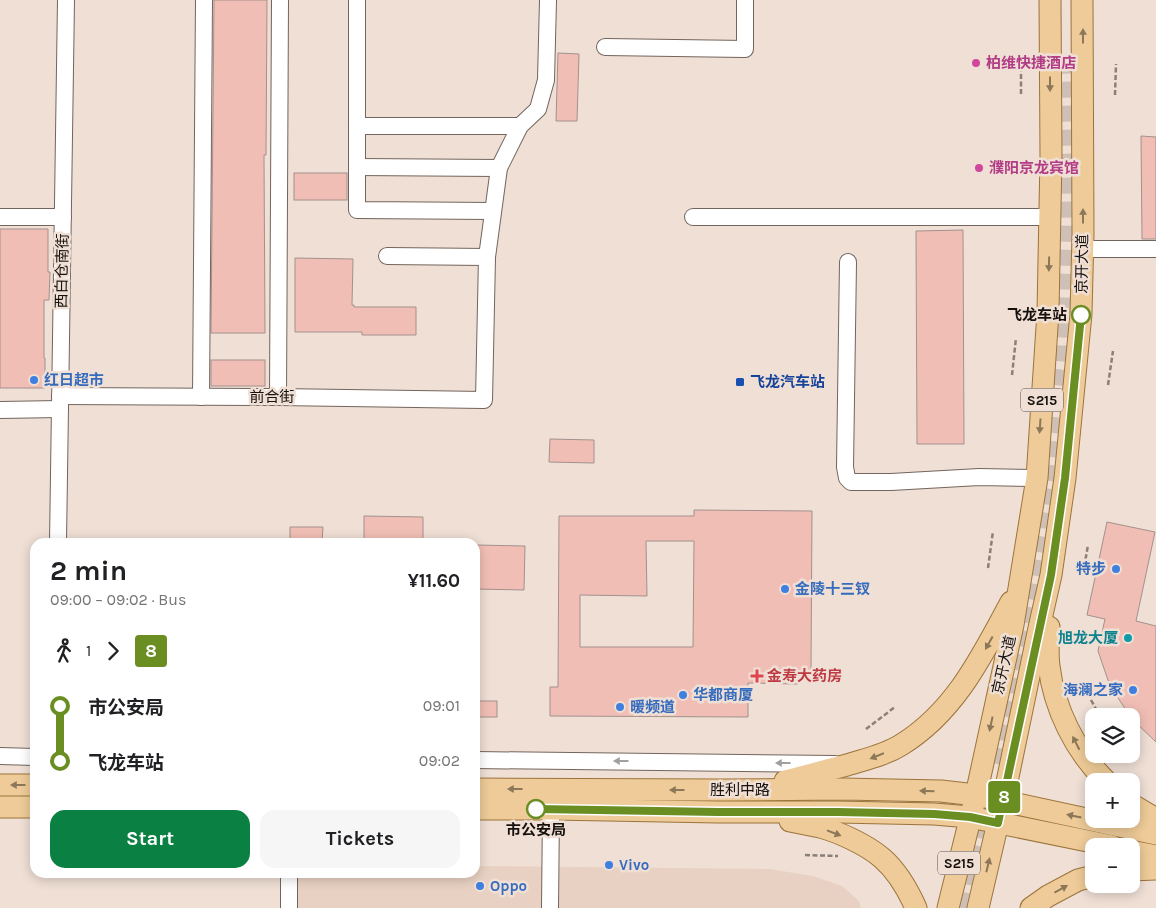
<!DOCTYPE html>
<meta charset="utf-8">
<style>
:root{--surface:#fff;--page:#f6f6f6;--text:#202124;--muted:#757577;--accent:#0b8043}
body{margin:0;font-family:Karla,"Noto Sans SC",sans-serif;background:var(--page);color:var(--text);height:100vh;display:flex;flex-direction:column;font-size:19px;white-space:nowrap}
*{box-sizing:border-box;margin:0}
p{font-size:16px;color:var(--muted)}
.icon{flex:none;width:28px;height:28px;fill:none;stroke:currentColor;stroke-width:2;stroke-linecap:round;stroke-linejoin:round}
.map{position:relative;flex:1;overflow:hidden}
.panel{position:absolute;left:30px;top:538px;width:450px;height:340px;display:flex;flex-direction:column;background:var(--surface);border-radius:15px;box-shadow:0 2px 12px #0003}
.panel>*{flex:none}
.badge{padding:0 10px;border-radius:4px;font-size:18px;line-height:32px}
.fabs{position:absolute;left:1085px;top:708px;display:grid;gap:10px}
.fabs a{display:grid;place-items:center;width:55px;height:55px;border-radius:10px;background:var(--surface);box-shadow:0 2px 12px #0003;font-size:25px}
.map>.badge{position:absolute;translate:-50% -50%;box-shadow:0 0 0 2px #fff}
.legs{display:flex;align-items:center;gap:8px;height:55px;padding:0 20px;font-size:16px}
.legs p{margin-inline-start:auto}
.head{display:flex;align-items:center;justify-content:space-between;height:85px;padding:0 20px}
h1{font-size:28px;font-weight:700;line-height:38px}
.cta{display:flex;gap:10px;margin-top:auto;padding:10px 20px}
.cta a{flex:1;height:58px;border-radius:15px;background:var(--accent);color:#fff;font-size:20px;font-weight:700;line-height:58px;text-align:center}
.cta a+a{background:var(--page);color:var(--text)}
ul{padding:0 20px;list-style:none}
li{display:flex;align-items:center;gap:18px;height:55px;font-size:19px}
li i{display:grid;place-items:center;width:8px;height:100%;margin:0 6px;background:currentColor}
li i::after{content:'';width:12px;height:12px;margin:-6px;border:4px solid;border-radius:50%;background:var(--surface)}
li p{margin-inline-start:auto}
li:first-child i{background:linear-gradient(#0000 50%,currentColor 0)}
li:last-child i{background:linear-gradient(currentColor 50%,#0000 0)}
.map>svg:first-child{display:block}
.built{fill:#e8d1c2}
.building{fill:#f1beb5;stroke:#a3918d;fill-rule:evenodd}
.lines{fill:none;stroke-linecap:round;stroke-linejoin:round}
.minor-tunnel{stroke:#cec0b7;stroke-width:16;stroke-dasharray:16 8;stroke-linecap:butt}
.minor-casing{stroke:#73655c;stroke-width:18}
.major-casing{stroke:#9b743b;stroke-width:23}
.path{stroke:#8b8079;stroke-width:2.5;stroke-dasharray:5 2.5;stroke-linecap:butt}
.minor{stroke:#fff;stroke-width:16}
.major{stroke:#eecb98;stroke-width:21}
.oneway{fill:#8d7759}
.oneway2{fill:#a2a09e}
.line-1-casing{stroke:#fff;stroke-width:11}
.line-1{stroke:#6b8e23;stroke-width:8}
.hotel-dot{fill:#d1479c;stroke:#efdfd5;stroke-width:2}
.stop-1-dot{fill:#fff;stroke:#6b8e23;stroke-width:2.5}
.shop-dot{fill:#3f7fe0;stroke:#efdfd5;stroke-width:2}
.transit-dot{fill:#1a4fb4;stroke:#efdfd5;stroke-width:2}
.culture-dot{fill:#0f9aa8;stroke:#efdfd5;stroke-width:2}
.health-dot{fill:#e0444e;stroke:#efdfd5;stroke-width:2}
.labels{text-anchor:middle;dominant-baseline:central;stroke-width:5;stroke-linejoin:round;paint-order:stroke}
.shield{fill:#efdfd5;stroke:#574f49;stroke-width:1}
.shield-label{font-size:14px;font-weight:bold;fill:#16110d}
.hotel-label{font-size:15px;font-weight:bold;fill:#b23c85;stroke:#efdfd5;text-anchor:start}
.street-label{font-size:15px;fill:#16110d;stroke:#efdfd5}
.stop-label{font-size:15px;font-weight:bold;fill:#16110d;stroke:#efdfd5;text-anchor:end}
.shop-label{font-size:15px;font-weight:bold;fill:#366cbe;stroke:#efdfd5;text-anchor:start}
.transit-label{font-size:15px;font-weight:bold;fill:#164399;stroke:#efdfd5;text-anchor:start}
.culture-label{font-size:15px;font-weight:bold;fill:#0d838f;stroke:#efdfd5;text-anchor:end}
.health-label{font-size:15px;font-weight:bold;fill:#be3a42;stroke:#efdfd5;text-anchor:start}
</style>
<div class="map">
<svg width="1156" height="908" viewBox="0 0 1156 908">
<rect width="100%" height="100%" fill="#efdfd5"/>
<polygon class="built" points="475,866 769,869 813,876 842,886 859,901 861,908 298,908 298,873 475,872"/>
<g class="building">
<polygon points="214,0 267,0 266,155 264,155 265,333 211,333"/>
<polygon points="558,53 579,54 577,121 556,121"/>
<polygon points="1141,136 1156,137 1156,239 1142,239"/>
<rect x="294" y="173" width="53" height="27"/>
<polygon points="0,229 48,229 48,272 50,272 49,300 44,300 44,358 45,358 45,388 0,388"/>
<polygon points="963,230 964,444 917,444 916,231"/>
<polygon points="295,258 353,259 352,305 354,305 354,307 416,307 416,335 362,335 362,332 295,332"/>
<rect x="211" y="360" width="54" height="26"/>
<polygon points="550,439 594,440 594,463 549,462"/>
<path d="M 694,510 L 812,511 L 811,670 L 798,684 L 748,683 L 748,717 L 550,716 L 550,687 L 558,687 L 559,516 L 694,516 ZM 646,541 L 694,541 L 693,647 L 580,647 L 580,595 L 647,596 Z"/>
<polygon points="364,516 423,517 423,542 364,542"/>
<polygon points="1107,522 1155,532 1136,621 1156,626 1156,742 1132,719 1131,716 1130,716 1110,686 1098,651 1105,619 1087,615"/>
<polygon points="290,527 323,527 322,542 290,542"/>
<polygon points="475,545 525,546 524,590 475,589"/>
<rect x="475" y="701" width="22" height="16"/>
</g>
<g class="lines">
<g class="minor-tunnel">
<polyline points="993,763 1029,609 1051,483 1063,349 1067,220 1063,65"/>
<polyline points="734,801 811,802"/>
<polyline points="915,803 940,804 966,807"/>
<polyline points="1100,835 1149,846"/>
<polyline points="962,908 983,809"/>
</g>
<g class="minor-casing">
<g id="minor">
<polyline points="357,0 357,210 493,211"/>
<polyline points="605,47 745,49 745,0"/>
<polyline points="357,126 520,126"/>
<polyline points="357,167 499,168"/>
<polyline points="0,217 63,217"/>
<polyline points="693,217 1050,217"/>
<polyline points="1083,249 1156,249"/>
<polyline points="387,256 487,257"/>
<polyline points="848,262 845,467 847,478 851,482 891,482 979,477 1037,478"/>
<polyline points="60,396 278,397 484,400 487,257 499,168 520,126 538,109 546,80 548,0"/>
<polyline points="201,397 204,0"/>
<polyline points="278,397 280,0"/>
<polyline points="0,410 60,409"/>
<polyline points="58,542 66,0"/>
<polyline points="0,756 35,757"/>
<polyline points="475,760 835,764"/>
<polyline points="289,908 289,872"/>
<polyline points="550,908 551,809"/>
</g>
</g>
<g class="major-casing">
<g id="major">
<path d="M 1049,627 C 1049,640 1047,653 1049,666 C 1054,708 1075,751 1106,781"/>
<path d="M 785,781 C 806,776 827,770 847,765 C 866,759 885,755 901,745 C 955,712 982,656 1011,602"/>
<polyline points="0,785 35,785"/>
<polyline points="475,789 725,790 843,789 941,791 976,795 1156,834"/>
<polyline points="1131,804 1156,819"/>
<polyline points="0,807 35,807"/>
<polyline points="475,809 551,809 718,812 838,812 934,814 970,817 1112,846"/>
<path d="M 790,821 C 800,823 810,825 820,827 C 839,832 867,845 882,858 C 897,871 908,890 916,908"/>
<polyline points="1131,851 1156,856"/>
<polyline points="1131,870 1156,869"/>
<polyline points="948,908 976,795 1013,625 1037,478 1048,312 1051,157 1050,0"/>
<polyline points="978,908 1003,801 1039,628 1051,575 1065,478 1081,314 1083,234 1082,0"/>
<polyline points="1031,908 1048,896 1078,880 1094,876"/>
</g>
</g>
<g class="path">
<polyline points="1021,59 1021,94"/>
<polyline points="1115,95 1116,64"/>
<polyline points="1012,375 1016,338"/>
<polyline points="1108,385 1113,351"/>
<polyline points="988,568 993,531"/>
<polyline points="1083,574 1088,545"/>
<polyline points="1091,700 1100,716"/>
<polyline points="866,729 895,707"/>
<polyline points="805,855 838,856"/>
</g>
<use href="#minor" class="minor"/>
<use href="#major" class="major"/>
</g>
<defs><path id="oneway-solid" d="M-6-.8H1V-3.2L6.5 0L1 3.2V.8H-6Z" transform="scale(1.25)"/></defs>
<g class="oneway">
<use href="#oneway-solid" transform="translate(1083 36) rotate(-90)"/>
<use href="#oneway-solid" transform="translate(1050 84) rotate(90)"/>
<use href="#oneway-solid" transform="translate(1083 216) rotate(-90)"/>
<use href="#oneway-solid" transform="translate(1049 264) rotate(91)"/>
<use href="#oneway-solid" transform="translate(1040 426) rotate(94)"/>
<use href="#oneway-solid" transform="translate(989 643) rotate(119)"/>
<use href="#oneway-solid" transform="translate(991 724) rotate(102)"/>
<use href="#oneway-solid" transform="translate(1076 743) rotate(-117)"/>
<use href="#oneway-solid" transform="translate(877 756) rotate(158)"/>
<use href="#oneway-solid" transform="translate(18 785) rotate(-180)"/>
<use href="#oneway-solid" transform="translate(515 789) rotate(-180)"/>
<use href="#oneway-solid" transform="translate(677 790) rotate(-180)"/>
<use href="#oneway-solid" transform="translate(927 791) rotate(-179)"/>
<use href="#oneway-solid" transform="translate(1074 816) rotate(-168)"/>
<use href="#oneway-solid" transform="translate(834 833) rotate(21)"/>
<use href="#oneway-solid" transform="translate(988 865) rotate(-77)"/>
<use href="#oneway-solid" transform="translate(1061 889) rotate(-29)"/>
</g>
<g class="oneway2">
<use href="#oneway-solid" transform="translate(621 761) rotate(-180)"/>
<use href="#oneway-solid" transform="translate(783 763) rotate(-180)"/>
</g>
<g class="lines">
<g class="line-1-casing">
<polyline id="line-1" points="536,809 718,812 838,812 934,814 970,817 998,823 1051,575 1065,478 1081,315"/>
</g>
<use href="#line-1" class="line-1"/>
</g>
<g class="hotel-dot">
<circle cx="976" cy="63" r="5"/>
<circle cx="979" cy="168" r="5"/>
</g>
<g class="stop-1-dot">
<circle cx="1081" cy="315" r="9"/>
<circle cx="536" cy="809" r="9"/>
</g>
<g class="shop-dot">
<circle cx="34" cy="380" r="5"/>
<circle cx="1116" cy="569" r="5"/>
<circle cx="785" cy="589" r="5"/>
<circle cx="1133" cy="690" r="5"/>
<circle cx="683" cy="695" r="5"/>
<circle cx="620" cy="707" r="5"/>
<circle cx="609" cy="865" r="5"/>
<circle cx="480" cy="886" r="5"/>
</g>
<rect class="transit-dot" x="735" y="377" width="10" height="10" rx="2.5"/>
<circle class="culture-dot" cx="1128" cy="638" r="5"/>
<path class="health-dot" d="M754.5 668.5h5v5h5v5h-5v5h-5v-5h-5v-5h5z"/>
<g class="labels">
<g class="shield">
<rect x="1021" y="388.5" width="42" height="23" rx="4"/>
<rect x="938" y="851.5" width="42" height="23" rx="4"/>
</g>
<g class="shield-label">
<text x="1042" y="400">S215</text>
<text x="959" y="863">S215</text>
</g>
<g class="hotel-label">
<text x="986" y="63">柏维快捷酒店</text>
<text x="989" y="168">濮阳京龙宾馆</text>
</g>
<g class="street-label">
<text transform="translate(1082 264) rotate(-89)">京开大道</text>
<text transform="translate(62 271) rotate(-89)">西白仓南街</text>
<text x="272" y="397">前合街</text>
<text transform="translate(1004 665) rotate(-77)">京开大道</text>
<text x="740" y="790">胜利中路</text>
</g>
<g class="stop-label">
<text x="1067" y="315">飞龙车站</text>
<text x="536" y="830" text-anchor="middle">市公安局</text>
</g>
<g class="shop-label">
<text x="44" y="380">红日超市</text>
<text x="1106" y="569" text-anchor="end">特步</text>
<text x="795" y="589">金陵十三钗</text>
<text x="1123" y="690" text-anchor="end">海澜之家</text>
<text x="693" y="695">华都商厦</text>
<text x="630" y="707">暖频道</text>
<text x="619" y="865">Vivo</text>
<text x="490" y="886">Oppo</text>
</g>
<g class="transit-label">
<text x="750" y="382">飞龙汽车站</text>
</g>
<g class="culture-label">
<text x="1118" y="638">旭龙大厦</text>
</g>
<g class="health-label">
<text x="767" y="676">金寿大药房</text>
</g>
</g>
</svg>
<div class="fabs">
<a><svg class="icon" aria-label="layers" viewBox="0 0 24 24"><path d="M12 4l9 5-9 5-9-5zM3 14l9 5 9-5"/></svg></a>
<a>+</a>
<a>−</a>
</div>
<b class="badge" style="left:1004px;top:797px;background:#6b8e23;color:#fff">8</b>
<section class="panel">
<div class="head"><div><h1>2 min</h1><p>09:00 – 09:02 · Bus</p></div><b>¥11.60</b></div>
<div class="legs"><svg class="icon" aria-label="walk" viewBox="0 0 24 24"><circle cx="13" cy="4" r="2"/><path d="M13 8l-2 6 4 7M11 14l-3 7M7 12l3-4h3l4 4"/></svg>1<svg class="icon" aria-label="forward" viewBox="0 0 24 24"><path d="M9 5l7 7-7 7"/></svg><b class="badge" style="background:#6b8e23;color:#fff">8</b></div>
<ul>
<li><i style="color:#6b8e23"></i><b>市公安局</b><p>09:01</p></li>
<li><i style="color:#6b8e23"></i><b>飞龙车站</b><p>09:02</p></li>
</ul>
<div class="cta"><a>Start</a><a>Tickets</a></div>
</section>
</div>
